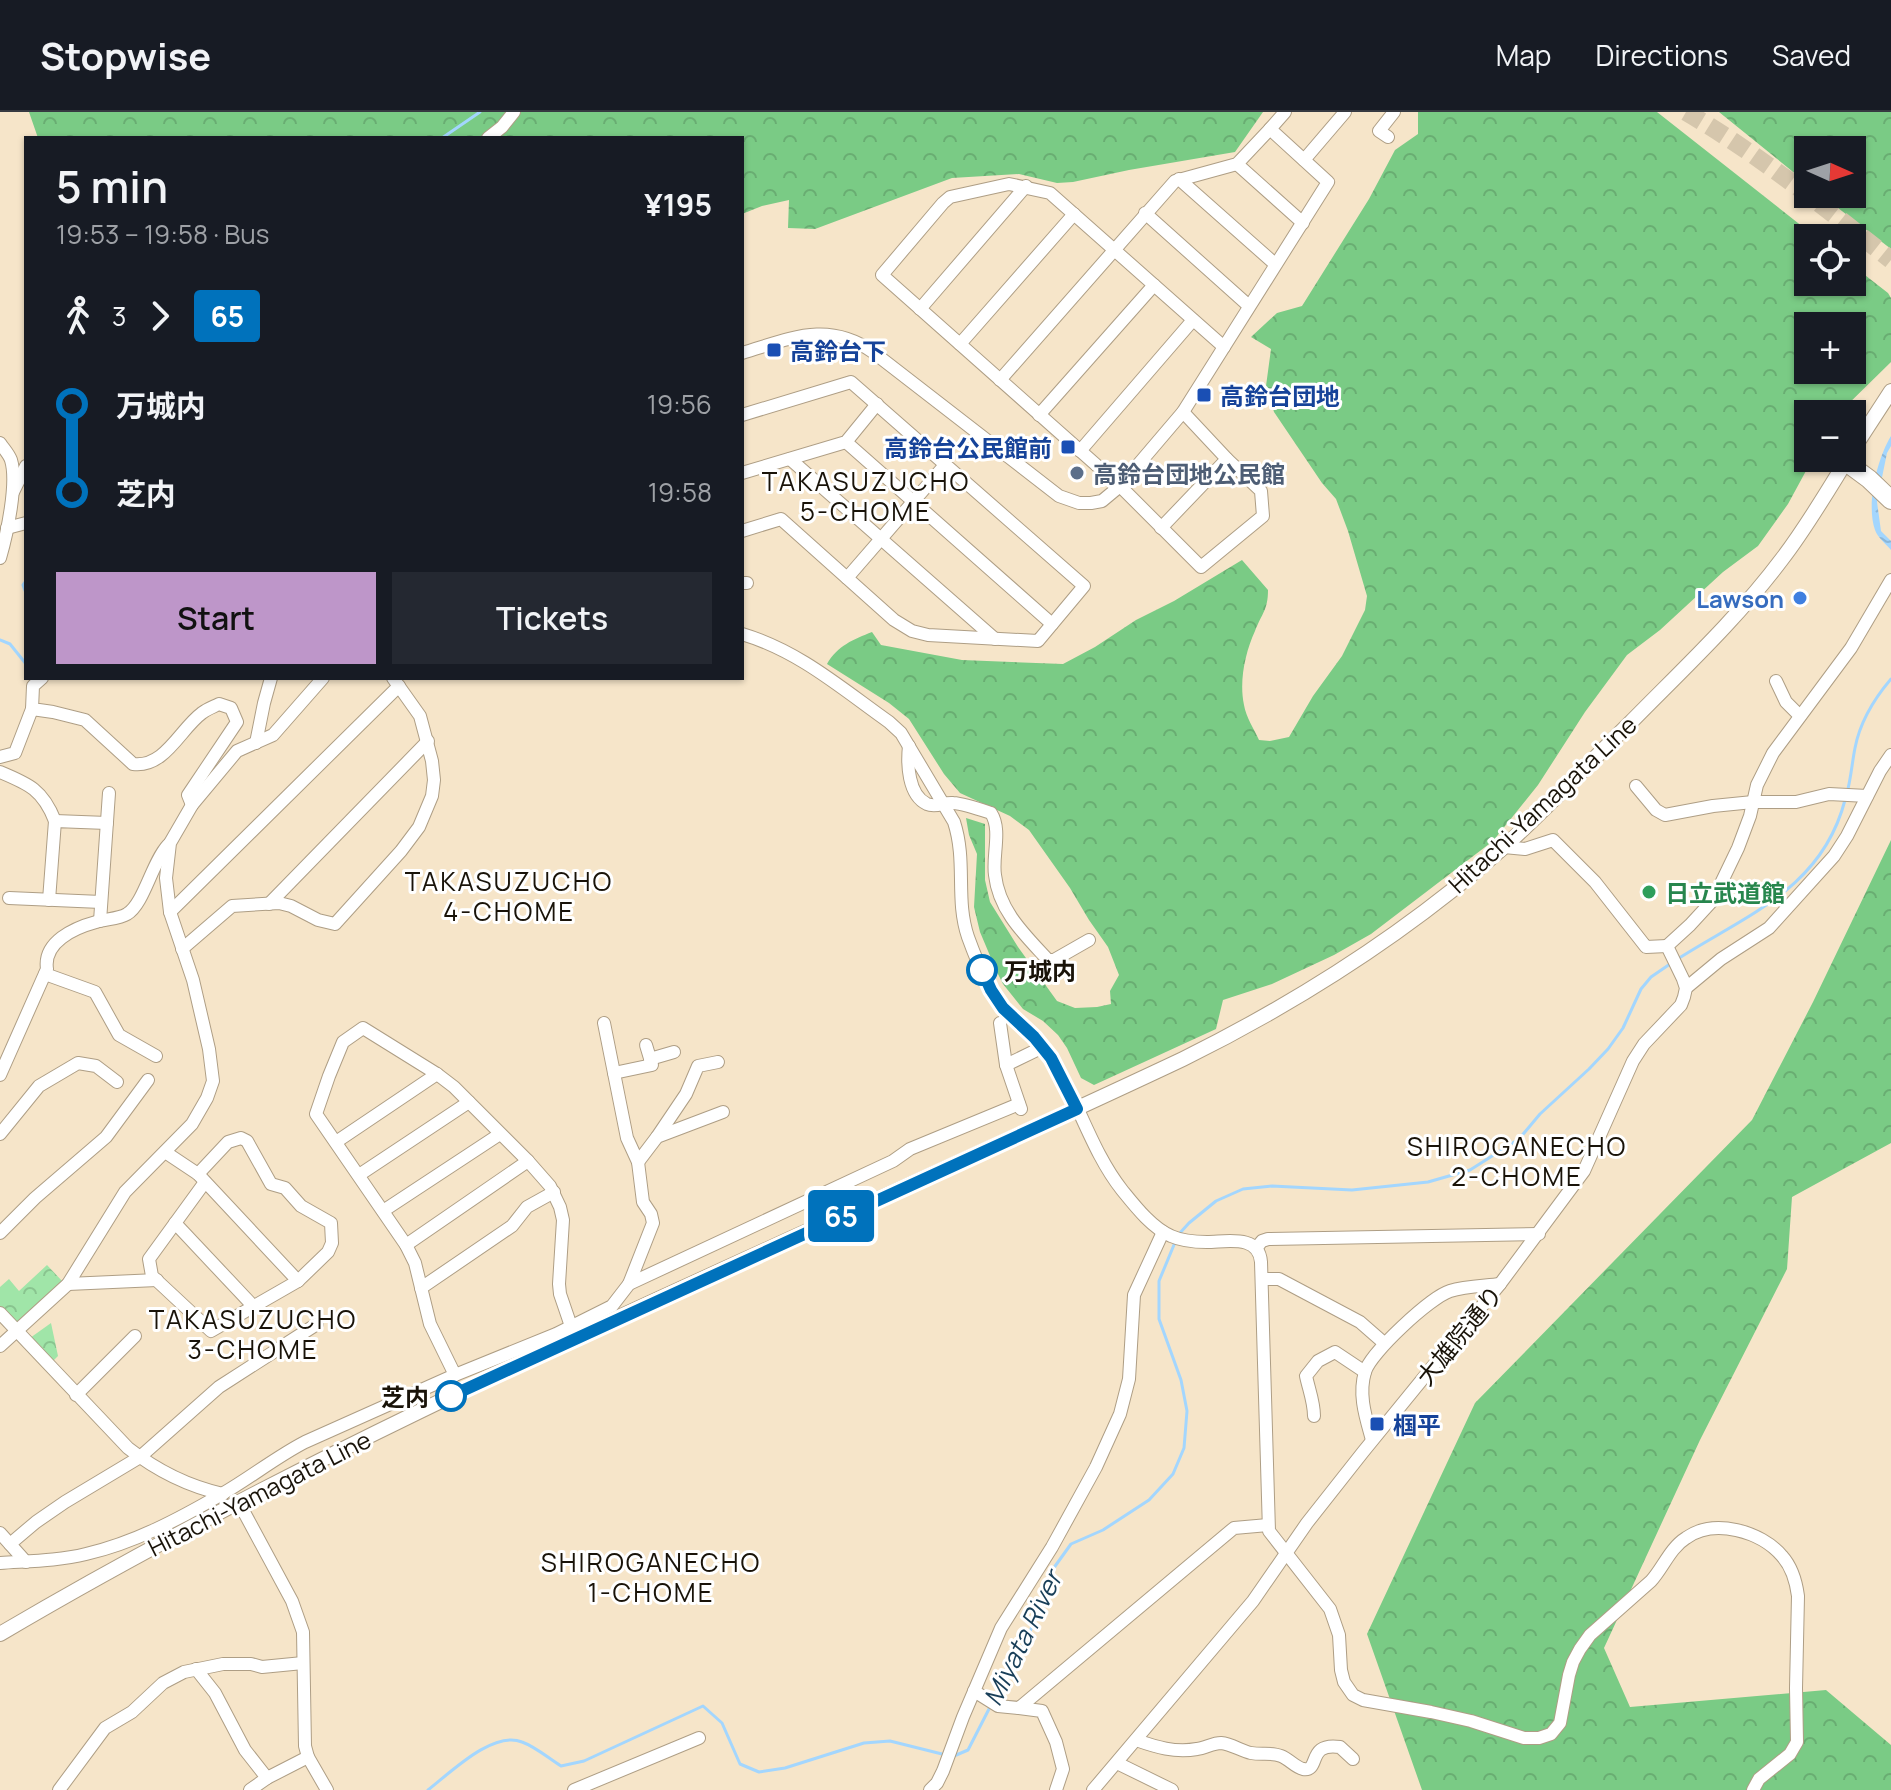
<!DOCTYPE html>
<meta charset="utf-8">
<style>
:root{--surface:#171b24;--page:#242831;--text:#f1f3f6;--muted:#9ea1a6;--line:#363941;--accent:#be96c9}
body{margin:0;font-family:Manrope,"Noto Sans JP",sans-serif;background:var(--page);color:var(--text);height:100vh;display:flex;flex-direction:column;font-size:30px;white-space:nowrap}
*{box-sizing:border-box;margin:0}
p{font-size:26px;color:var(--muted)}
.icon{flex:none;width:44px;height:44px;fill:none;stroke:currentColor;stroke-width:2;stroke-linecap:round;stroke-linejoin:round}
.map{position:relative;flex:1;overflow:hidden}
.panel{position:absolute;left:24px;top:24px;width:720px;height:544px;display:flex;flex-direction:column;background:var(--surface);border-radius:0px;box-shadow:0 2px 6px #0004}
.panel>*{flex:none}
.badge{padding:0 16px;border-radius:6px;font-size:28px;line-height:52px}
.needle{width:52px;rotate:93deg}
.buttons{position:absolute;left:1794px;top:24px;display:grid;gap:16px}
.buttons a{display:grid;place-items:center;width:72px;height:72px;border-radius:0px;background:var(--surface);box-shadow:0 2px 6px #0004;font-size:40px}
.map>.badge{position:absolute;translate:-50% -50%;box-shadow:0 0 0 4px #fff}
.legs{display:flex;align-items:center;gap:12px;height:88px;padding:0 32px;font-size:26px}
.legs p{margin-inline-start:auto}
.headline{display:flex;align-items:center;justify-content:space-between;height:136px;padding:0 32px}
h1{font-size:44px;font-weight:600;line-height:60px}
.button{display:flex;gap:16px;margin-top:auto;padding:16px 32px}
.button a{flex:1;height:92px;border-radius:0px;background:var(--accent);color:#111;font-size:32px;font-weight:600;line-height:92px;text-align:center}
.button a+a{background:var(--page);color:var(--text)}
ul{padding:0 32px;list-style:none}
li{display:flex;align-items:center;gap:28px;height:88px;font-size:30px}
li i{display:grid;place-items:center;width:12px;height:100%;margin:0 10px;background:currentColor}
li i::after{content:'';width:20px;height:20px;margin:-10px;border:6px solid;border-radius:50%;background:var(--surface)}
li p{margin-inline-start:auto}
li:first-child i{background:linear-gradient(#0000 50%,currentColor 0)}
li:last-child i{background:linear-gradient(currentColor 50%,#0000 0)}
header{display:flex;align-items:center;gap:48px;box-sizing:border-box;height:112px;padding:0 40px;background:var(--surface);border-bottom:2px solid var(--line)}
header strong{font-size:38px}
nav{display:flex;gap:44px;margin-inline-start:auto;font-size:28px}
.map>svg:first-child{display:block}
.forest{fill:url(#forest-crowns);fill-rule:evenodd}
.park{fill:url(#park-crowns)}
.water{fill:url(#water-ripples)}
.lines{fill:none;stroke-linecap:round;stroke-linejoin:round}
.stream{stroke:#a3d6fe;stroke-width:3}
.highway-tunnel{stroke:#d5c6ac;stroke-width:18;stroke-dasharray:18 9;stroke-linecap:butt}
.minor-casing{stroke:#ae9e85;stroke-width:14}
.major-casing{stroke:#ae9e85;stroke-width:16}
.highway-casing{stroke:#ae9e85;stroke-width:20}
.minor{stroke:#fff;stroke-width:12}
.major{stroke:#fff;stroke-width:14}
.highway{stroke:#fff;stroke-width:18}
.line-1-casing{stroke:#fff;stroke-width:18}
.line-1{stroke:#0072bc;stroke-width:12}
.transit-dot{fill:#1a4fb4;stroke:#fff;stroke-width:3}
.service-dot{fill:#5c6f8a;stroke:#fff;stroke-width:3}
.shop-dot{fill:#3f7fe0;stroke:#fff;stroke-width:3}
.leisure-dot{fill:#2e9e5b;stroke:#fff;stroke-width:3}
.stop-1-dot{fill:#fff;stroke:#0072bc;stroke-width:4}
.labels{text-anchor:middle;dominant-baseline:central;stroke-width:6;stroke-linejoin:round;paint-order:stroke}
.transit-label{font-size:24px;font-weight:bold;fill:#164399;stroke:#fff;text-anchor:start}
.service-label{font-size:24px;font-weight:bold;fill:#4e5e75;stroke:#fff;text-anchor:start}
.shop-label{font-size:24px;font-weight:bold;fill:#366cbe;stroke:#fff;text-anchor:end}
.street-label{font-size:24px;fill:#191309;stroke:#fff}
.leisure-label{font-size:24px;font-weight:bold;fill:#27864d;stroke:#fff;text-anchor:start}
.stop-label{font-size:24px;font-weight:bold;fill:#191309;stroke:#fff;text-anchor:start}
.neighbourhood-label{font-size:26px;letter-spacing:2px;fill:#191309;stroke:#fff}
.water-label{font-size:26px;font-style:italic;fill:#183e58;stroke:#fff}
</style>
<header>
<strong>Stopwise</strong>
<nav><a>Map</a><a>Directions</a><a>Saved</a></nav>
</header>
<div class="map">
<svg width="1891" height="1678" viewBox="0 0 1891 1678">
<defs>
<pattern id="forest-crowns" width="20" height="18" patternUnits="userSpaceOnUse" patternTransform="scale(2)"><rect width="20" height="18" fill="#7acb85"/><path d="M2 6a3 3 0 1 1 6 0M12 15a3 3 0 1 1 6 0" fill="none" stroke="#69ad72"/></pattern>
<pattern id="park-crowns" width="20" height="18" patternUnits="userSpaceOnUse" patternTransform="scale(2)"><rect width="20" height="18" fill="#a0e5a8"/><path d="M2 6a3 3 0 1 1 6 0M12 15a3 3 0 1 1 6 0" fill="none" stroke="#89c48f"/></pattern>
<pattern id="water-ripples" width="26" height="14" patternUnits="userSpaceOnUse" patternTransform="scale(2)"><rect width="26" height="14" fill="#a3d6fe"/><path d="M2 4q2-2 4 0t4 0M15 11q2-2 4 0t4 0" fill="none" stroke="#8cb7d8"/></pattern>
</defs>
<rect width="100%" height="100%" fill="#f6e5c9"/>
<g class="forest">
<polygon points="29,0 1263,0 1235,40 1129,58 1073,70 1057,71 1019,62 952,66 815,117 788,116 789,88 762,94 742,102 742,26 38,26"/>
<path d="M 1418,0 L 1657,0 L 1817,126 L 1808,126 L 1808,170 L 1852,170 L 1852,153 L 1888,181 L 1891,186 L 1891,250 L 1838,302 L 1808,302 L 1808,346 L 1813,346 L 1788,392 L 1758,434 L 1723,460 L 1660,518 L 1627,543 L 1585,600 L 1538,673 L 1493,729 L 1371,822 L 1334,843 L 1272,872 L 1223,888 L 1216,917 L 1094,973 L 1081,966 L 1067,936 L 1058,923 L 1043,909 L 1023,897 L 1003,872 L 996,858 L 980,820 L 974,795 L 977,742 L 969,723 L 966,706 L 985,712 L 985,768 L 990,790 L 1018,835 L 1057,889 L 1075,896 L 1097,895 L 1111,892 L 1110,879 L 1119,863 L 1108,835 L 1089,808 L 1070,776 L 1029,718 L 1010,704 L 960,681 L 944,662 L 909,607 L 889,591 L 827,552 C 837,534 854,527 872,520 L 881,533 L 962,548 L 1063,552 L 1095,535 L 1136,508 L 1174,489 L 1242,448 L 1268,478 C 1268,498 1262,501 1255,519 C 1245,541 1239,569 1244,593 C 1246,605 1254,617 1259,628 L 1270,629 L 1289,625 L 1313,584 L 1342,544 L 1365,498 L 1367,484 L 1348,419 L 1336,387 L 1322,371 L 1274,300 L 1266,274 L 1271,237 L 1251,225 L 1277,201 L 1302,194 L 1369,87 L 1395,38 L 1418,22 ZM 1808,214 L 1852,214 L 1852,258 L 1808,258 Z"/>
<polygon points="1719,0 1891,0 1891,137 1820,82 1852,82 1852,38 1808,38 1808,72"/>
<polygon points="1891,728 1891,1031 1792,1085 1787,1157 1700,1328 1604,1536 1630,1595 1826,1578 1891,1633 1891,1678 1422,1678 1367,1522 1475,1291 1752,1008 1813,890"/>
</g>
<g class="park">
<polygon points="47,1153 63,1170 18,1213 0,1195 0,1175 9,1167 19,1179"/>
<polygon points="51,1211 58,1244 53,1249 30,1226"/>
</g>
<path class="water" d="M 1891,324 L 1891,334 L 1887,341 L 1877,390 L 1881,419 L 1891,429 L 1891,438 C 1886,432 1878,426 1875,418 C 1866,392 1877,347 1891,324 Z"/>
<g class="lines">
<g class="stream">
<polyline points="442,26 480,0"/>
<polyline points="26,469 23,473 26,481"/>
<polyline points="0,528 10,532 26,552"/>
<path d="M 1847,681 C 1851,666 1852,651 1855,636 C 1860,610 1874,587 1891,567"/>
<path d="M 1676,848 C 1746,803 1822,777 1845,688"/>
<polyline points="1179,1122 1189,1111 1216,1089 1243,1077 1272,1074 1352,1078 1428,1070 1470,1058 1519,1027 1540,1002 1589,957 1608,937 1623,916 1641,877 1651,865 1670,852"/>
<polyline points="993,1588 1005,1561 1027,1528 1053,1457 1071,1432 1103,1418 1149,1388 1173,1362 1184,1336 1187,1299 1181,1268 1159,1207 1159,1169 1176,1128"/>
<polyline points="954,1644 968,1638 990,1595"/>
<path d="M 428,1678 C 450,1661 493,1618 522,1630 C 536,1635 548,1646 561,1654 L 584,1649 L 703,1594 L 722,1611 L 740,1652 L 759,1660 L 785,1656 L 864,1631 L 890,1629 L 946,1643"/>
</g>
<path class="highway-tunnel" d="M 1686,0 C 1758,42 1826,96 1891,148"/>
<g class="minor-casing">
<g id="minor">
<polyline points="1270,17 1285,0"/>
<polyline points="1388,25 1379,19 1394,0"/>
<polyline points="488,26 502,15 514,0"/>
<polyline points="1304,48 1345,0"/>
<polyline points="1237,52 1303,111"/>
<polyline points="1179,67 1275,152"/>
<polyline points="1145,101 1249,194"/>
<polyline points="920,197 1026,74"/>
<polyline points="960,232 1074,102"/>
<path d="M 742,241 C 790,227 827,208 873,240 L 1059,384 L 1079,391 L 1091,391 L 1102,389 L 1120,374 L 1183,300 L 1328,70 L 1270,17 L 1237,52 L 1175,69 L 1000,268"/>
<polyline points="1183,300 1227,347 1261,379 1263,404 1201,455 1120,374 882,163 943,91 950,85 1009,72 1050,81 1224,235"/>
<polyline points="742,303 851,270 1084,474 1038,529 928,523 912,519 894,508 781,407 742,419"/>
<polyline points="1039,303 1154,173"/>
<polyline points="846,330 1052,512"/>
<path d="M 0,331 C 3,336 9,342 11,348 C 18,371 7,422 0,446"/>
<polyline points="1080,339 1193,208"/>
<polyline points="790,347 995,527"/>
<polyline points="742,361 846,330 877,292"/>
<polyline points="13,380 26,354"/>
<polyline points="7,416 26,411"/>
<polyline points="1161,416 1227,347"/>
<polyline points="847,466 945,353"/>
<polyline points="742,471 747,471"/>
<path d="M 742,522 C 799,539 841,576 889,610 L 901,621 L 954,710 C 967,750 955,787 968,825 C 976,847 988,878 1003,896 C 1019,915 1039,928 1053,949 C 1079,991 1092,1040 1122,1078 C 1135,1094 1152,1116 1171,1124 C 1182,1129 1194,1130 1207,1130 C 1226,1130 1259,1122 1261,1150 L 1269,1419 L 1330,1497 L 1339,1523 L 1341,1558 L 1344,1570 L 1353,1583 L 1363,1588 L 1431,1600 L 1471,1609 L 1524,1626 L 1539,1626 L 1551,1622 L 1560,1611 L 1569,1563 L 1573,1550 L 1580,1537 L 1590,1523 L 1651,1469 C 1663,1456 1670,1436 1686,1426 C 1714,1406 1761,1419 1782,1444 C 1792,1455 1796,1469 1798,1484 L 1796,1576 L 1797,1630 L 1790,1642 L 1759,1667 L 1753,1678"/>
<path d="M 42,566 L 33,574 L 32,597 L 53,600 L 85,608 L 133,652 C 165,656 180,617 202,601 C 207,597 213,595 219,592 L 231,596 L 237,610 L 188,683 L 192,693"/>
<polyline points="1776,569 1786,590 1800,604"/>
<polyline points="256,631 264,591 271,566"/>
<path d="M 909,634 C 907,652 908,683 927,692 C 936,696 944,690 953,691 C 965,692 979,697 991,701 C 1002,718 992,744 995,763 C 999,799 1025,823 1048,848 L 1054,848 L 1089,828"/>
<polyline points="0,645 15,641 32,597"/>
<path d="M 0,660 C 29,672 43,678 55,709"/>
<polyline points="1636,674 1656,698 1665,703 1713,694 1753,690 1796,690 1829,682 1867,684"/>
<polyline points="1504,735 1525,737 1553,728 1595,770 1646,835 1667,834"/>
<polyline points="9,786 101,790"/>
<polyline points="49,788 55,709 107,711"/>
<polyline points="269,792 428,629"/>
<polyline points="170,800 399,574"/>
<polyline points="100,809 109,681"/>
<polyline points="182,837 232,794 279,791 291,794 318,808 335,812 401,739 419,715 432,684 434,668 432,649 420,604 393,566"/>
<polyline points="45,862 95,880 119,923 156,944"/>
<polyline points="1686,876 1721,847 1769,816 1834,744 1847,724 1880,659 1891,643"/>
<polyline points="604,911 627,1026 638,1050 643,1090 651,1102 653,1111 629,1172"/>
<polyline points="1000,911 1006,953 1021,997"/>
<polyline points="650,947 674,940"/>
<polyline points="1006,953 1043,935"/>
<polyline points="614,961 652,953 646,933"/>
<path d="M 0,963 L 47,857 C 43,830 74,816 96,810 C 105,807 119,807 127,802 C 144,792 152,750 168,733"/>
<polyline points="0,1022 39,974 78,951 96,954 117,970"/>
<polyline points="657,1025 686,982 698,954 718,950"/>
<polyline points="336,1030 437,962"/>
<polyline points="165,1040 198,1062 298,1169"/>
<polyline points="638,1050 657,1025 723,1000"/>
<polyline points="198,1062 228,1030 241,1026 247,1029 271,1072 285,1076 301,1094 331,1111 332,1131 328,1140 298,1169 211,1219 152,1164 149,1147 205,1070"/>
<polyline points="359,1063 469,990"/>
<polyline points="383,1099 500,1022"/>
<polyline points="175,1111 254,1195"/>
<polyline points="0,1121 35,1086 106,1025 148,968"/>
<polyline points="406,1133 528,1049"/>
<polyline points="1257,1135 1262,1129 1268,1127 1539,1122"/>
<polyline points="1262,1167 1279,1167 1360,1210 1384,1231"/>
<polyline points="68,1172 157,1168"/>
<polyline points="421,1176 512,1114 527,1095 554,1080"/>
<path d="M 0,1201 L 128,1336 C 156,1358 187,1374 223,1382"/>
<polyline points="0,1234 68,1172 125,1080 192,1012 207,986 213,969 209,937 193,868 170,800 166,766 170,731 192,693 237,639 273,623 323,566"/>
<polyline points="455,1263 430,1212 415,1151 406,1133 316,1002 329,964 343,930 363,916 437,962 454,975 528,1049 550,1074 560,1095 563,1108 559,1172 560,1182 573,1220"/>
<polyline points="76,1283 135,1224"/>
<path d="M 1314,1304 C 1314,1290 1309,1278 1306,1264 L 1318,1249 L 1335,1240 L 1365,1260"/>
<path d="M 1372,1328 C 1366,1306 1358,1283 1365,1260 C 1370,1241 1431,1185 1450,1179 C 1465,1174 1484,1174 1500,1172"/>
<polyline points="238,1389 292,1489 303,1520 305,1634 308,1645 327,1678"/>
<polyline points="0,1421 26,1450"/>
<polyline points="10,1432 36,1410 65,1390 140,1345 219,1275 317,1212"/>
<path d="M 0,1451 C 29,1449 58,1449 86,1442 C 134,1431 179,1407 222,1382 C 250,1366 276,1345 305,1330 L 455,1263 L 556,1222 L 612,1194 L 629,1172 L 893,1049 L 910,1037 L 1019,992"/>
<polyline points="196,1557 215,1581 245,1638 267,1666"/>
<polyline points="974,1579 998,1594 1019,1596 1234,1416 1268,1413"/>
<polyline points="1019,1596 1042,1599 1056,1630 1063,1657 1056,1678"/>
<path d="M 1136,1628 C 1156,1635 1175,1641 1197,1637 C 1205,1636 1213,1631 1221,1631 C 1232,1632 1241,1639 1251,1641 C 1262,1643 1271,1640 1281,1644 C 1289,1647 1295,1655 1303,1657 C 1321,1660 1306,1630 1340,1635 L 1353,1647"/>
<polyline points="1117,1651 1172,1678"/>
<polyline points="59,1678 105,1616 132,1600 163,1571 184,1560 223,1552 251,1552 262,1555 303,1551"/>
<polyline points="250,1678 267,1666 308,1645"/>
<polyline points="574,1678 699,1626"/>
<polyline points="930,1678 937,1671 943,1659 963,1605 1001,1516 1052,1435 1096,1355 1120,1302 1129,1267 1134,1183 1163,1120"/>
<polyline points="1093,1678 1253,1489 1307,1411 1363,1340 1500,1172 1584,1059 1633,949 1644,932 1681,893 1684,885 1686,876 1683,867 1667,834 1690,813 1713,788 1738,736 1750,704 1757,673 1773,641 1851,536 1891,468"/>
</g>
</g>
<g class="major-casing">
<g id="major">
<polyline points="1852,339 1891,279"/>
<path d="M 0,1522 C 378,1299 787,1134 1183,947 C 1298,890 1409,819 1505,734 C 1548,695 1588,652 1630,611 C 1682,558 1737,507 1782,447 C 1806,416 1827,380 1848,346"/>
</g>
</g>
<g class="highway-casing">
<polyline id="highway" points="1846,350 1869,367 1891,388"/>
</g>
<use href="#minor" class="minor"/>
<use href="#major" class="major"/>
<use href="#highway" class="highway"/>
</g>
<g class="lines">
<g class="line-1-casing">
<polyline id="line-1" points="451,1284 1077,997 1051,946 1034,925 1003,896 991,878 982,858"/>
</g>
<use href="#line-1" class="line-1"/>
</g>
<g class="transit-dot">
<rect x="766" y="230" width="16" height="16" rx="4"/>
<rect x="1196" y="275" width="16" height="16" rx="4"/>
<rect x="1060" y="327" width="16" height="16" rx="4"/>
<rect x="1369" y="1304" width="16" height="16" rx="4"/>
</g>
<circle class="service-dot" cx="1077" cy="361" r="8"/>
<circle class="shop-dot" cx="1800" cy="486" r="8"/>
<circle class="leisure-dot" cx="1649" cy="780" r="8"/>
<g class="stop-1-dot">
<circle cx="982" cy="858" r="14"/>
<circle cx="451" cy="1284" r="14"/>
</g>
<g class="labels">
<g class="transit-label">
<text x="790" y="238">高鈴台下</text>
<text x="1220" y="283">高鈴台団地</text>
<text x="1052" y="335" text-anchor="end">高鈴台公民館前</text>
<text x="1393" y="1312">椢平</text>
</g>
<g class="service-label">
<text x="1093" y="361">高鈴台団地公民館</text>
</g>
<g class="shop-label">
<text x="1784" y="486">Lawson</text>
</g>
<g class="street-label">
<text transform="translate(1542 692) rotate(-43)">Hitachi-Yamagata Line</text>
<text transform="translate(1459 1223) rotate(-51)">大雄院通り</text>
<text transform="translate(259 1381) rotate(-27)">Hitachi-Yamagata Line</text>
</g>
<g class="leisure-label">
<text x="1665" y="780">日立武道館</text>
</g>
<g class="stop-label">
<text x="1004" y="858">万城内</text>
<text x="429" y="1284" text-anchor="end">芝内</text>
</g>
<g class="neighbourhood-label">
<text x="866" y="369">TAKASUZUCHO<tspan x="866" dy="30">5-CHOME</tspan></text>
<text x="509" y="769">TAKASUZUCHO<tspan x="509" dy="30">4-CHOME</tspan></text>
<text x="1517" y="1034">SHIROGANECHO<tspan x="1517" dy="30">2-CHOME</tspan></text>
<text x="253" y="1207">TAKASUZUCHO<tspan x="253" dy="30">3-CHOME</tspan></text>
<text x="651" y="1450">SHIROGANECHO<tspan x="651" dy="30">1-CHOME</tspan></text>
</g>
<g class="water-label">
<text transform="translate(1022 1526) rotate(-64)">Miyata River</text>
</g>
</g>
</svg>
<div class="buttons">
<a><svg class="needle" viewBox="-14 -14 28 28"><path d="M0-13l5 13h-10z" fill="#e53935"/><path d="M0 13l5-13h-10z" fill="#9ea1a6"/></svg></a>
<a><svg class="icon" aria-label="locate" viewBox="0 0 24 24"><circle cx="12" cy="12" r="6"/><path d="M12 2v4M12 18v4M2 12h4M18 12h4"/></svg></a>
<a>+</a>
<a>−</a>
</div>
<b class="badge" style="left:841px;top:1104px;background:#0072bc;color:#fff">65</b>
<section class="panel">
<div class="headline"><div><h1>5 min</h1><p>19:53 – 19:58 · Bus</p></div><b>¥195</b></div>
<div class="legs"><svg class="icon" aria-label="walk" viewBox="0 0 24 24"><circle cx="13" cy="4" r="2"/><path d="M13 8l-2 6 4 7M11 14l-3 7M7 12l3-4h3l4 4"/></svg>3<svg class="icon" aria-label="forward" viewBox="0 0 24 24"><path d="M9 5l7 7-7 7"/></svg><b class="badge" style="background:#0072bc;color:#fff">65</b></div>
<ul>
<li><i style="color:#0072bc"></i><b>万城内</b><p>19:56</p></li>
<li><i style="color:#0072bc"></i><b>芝内</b><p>19:58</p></li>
</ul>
<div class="button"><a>Start</a><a>Tickets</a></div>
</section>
</div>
